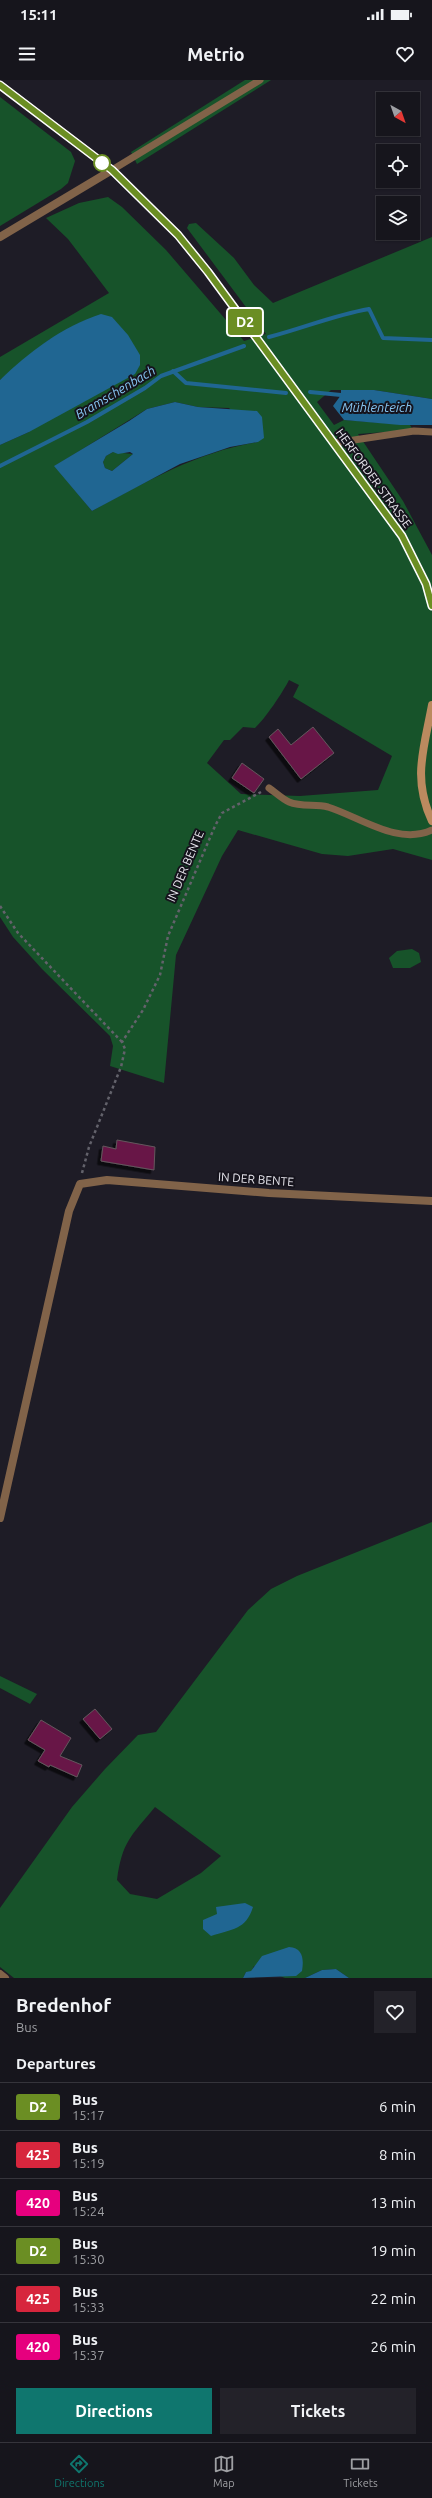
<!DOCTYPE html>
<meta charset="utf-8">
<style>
:root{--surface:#16151c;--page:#232229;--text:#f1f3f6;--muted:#9e9fa3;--line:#35343b;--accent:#0f766e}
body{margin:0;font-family:Ubuntu,sans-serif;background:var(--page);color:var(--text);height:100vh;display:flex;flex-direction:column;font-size:15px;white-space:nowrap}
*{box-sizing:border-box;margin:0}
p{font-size:13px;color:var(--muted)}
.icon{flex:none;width:22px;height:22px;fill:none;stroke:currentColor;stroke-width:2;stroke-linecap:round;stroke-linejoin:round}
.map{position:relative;height:1898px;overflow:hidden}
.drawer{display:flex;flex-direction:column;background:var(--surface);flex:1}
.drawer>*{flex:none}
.badge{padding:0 8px;border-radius:3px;font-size:14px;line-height:26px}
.needle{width:26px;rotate:140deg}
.buttons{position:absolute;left:376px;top:12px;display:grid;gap:8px}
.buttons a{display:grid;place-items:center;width:44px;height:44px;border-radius:0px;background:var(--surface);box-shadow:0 1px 3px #0004,0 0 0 1px var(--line);font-size:20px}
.map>.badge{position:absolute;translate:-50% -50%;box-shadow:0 0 0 2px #fff}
h2{padding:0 16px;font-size:15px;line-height:36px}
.round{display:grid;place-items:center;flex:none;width:42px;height:42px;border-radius:0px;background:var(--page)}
.summary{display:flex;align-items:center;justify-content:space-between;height:68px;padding:0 16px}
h1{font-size:19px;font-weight:700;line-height:30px}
.action{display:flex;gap:8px;margin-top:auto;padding:8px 16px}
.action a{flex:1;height:46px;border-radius:0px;background:var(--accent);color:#fff;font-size:16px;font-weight:700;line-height:46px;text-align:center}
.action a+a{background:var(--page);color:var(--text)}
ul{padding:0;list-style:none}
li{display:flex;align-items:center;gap:12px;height:48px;padding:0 16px;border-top:1px solid var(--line)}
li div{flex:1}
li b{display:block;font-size:15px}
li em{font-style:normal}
li .badge{min-width:44px;font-weight:700;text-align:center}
.status{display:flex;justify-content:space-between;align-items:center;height:28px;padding:0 20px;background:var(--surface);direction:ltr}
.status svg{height:11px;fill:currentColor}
header{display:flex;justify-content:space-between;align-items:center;height:52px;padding:0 16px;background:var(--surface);font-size:18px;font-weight:700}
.menu{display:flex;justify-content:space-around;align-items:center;height:56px;border-top:1px solid var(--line);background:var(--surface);font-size:11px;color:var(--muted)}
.menu a{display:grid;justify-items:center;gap:2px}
.menu .active{color:var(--accent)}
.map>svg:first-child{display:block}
.green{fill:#17532a;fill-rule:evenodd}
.water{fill:#206692;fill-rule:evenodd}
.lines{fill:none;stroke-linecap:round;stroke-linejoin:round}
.stream{stroke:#206692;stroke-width:4}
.building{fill:#671847;stroke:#64575d;filter:url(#shadow)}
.path{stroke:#63626b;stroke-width:2.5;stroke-dasharray:3 3;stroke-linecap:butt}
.service{stroke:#816349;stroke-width:7}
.minor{stroke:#816349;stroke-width:8}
.secondary{stroke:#bb8a5f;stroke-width:8}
.line-casing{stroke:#fff;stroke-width:9}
.line{stroke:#6b8e23;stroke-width:6}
.stop-dot{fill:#fff;stroke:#6b8e23;stroke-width:2}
.labels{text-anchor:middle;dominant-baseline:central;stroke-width:4;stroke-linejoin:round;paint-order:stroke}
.street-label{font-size:12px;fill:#e6e5ec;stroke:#15131c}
.water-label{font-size:13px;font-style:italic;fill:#88c7f4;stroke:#15131c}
</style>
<div class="status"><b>15:11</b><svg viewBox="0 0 49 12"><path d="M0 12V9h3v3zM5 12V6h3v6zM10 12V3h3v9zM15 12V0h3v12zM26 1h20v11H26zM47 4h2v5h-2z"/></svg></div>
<header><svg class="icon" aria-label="menu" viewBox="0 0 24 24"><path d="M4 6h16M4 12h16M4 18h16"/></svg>Metrio<svg class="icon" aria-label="heart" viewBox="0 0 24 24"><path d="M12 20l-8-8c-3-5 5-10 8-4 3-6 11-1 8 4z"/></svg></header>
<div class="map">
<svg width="432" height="1898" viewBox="0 0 432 1898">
<defs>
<filter id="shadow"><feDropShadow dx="-3.5" dy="3.5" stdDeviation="0" flood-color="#0009"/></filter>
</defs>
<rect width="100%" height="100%" fill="#1e1c26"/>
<g class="green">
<polygon points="245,0 271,0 137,84 131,72"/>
<polygon points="0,17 71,72 75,81 68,103 61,109 0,146"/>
<path d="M 108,117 L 122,127 L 166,170 L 244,261 L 266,254 L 187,148 L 189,144 L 196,143 L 234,178 L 254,205 L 273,223 L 432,157 L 432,319 L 374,310 L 331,310 L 317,322 L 334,345 L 344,340 L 410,345 L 413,350 L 358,354 L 403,421 L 432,475 L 432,780 L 393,769 L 348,776 L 322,774 L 238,750 L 222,776 L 176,875 L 164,1003 L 110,986 L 113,966 L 110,956 L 42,889 L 13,857 L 0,837 L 0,365 L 29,352 L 50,259 L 0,300 L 0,277 L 109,213 L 68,159 L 46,138 L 79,123 ZM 175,322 L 198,327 L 229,328 L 258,362 C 197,372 146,402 92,431 L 55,386 L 147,329 ZM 289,600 L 299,605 L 293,617 L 392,676 L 378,710 L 300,716 L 241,714 L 207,683 L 224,660 L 230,660 L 243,647 L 255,648 C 265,639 283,612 289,600 Z"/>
<polygon points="113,372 133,374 112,391 105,388 103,382 106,376"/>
<polygon points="412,869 419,873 421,882 410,888 393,888 389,878 397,871"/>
<path d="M 432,1442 L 432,1898 L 349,1898 L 336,1889 L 322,1890 L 305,1898 L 285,1898 L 254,1886 L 251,1892 L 246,1892 L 243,1898 L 14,1898 L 0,1887 L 0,1828 L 72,1727 L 105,1689 L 138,1655 L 156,1652 L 248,1530 L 271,1509 L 297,1496 ZM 155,1727 L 221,1776 L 201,1793 L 157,1819 L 130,1814 L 117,1800 C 122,1762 131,1756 155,1727 Z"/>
<polygon points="0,1596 37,1614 30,1624 0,1608"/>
</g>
<g class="water">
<path d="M 101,234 L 112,237 L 128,255 L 140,275 L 140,285 L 135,294 L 29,352 L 0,365 L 0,300 C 29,272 63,246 101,234 Z"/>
<polygon points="341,310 374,310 432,319 432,345 400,345 344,340 333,326 341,315"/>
<path d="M 175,322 L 198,327 L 257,331 L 262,337 L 264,358 L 258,362 L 230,367 L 180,384 L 92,431 L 54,386 L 129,341 L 147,329 ZM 113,372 L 118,374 L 130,372 L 133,374 L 112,391 L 105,388 L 103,382 L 106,376 Z"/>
<path d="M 245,1823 L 253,1827 C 246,1850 232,1849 211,1856 L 203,1849 L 203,1840 L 217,1834 L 216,1827 Z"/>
<path d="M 289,1867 C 303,1868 304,1879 302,1891 L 296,1896 L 243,1898 L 246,1892 L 251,1891 L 262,1876 Z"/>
<polygon points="336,1889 349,1898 305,1898 322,1890"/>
</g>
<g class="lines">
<g class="stream">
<path d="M 269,257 C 304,248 334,235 369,229 L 383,258 L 432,260"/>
<polyline points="173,291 186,303 286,313"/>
<polyline points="310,312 341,315"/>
<polyline points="0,386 87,342 145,308 161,296 244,266"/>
</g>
</g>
<g class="building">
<polygon points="313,647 334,673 301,699 269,657 278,649 291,665"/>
<polygon points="242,683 264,699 254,713 232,698"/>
<polygon points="117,1060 155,1067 154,1090 101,1081 103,1066 116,1069"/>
<polygon points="95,1629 112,1649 100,1659 83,1639"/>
<polygon points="41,1640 71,1658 60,1676 82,1685 77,1697 50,1685 49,1687 38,1681 45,1670 28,1660"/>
</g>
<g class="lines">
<g class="path">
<polyline points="0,826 18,853 122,962"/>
<polyline points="82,1093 89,1067 121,987 125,969 122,962 143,930 160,895 168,856 215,746 222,733 261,712"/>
</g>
<g class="service">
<polyline points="112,90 260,0"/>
<polyline points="334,363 414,351 432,352"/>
<path d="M 269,708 C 275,712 282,719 289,722 C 301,727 315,724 328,727 C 360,737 398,766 432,750"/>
</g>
<g class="minor">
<polyline points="0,157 112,90"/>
<polyline points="0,1438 69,1131 80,1104 107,1100 269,1113 432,1121"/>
<polyline points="0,1894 5,1898"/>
</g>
<g class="secondary">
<polyline points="0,5 112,90 178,155 208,192 402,456 426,504 432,526"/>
<path d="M 432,625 C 424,669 412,698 432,741"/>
</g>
</g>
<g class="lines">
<g class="line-casing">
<polyline id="line" points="0,5 112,90 178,155 208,192 402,456 426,504 432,526"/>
</g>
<use href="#line" class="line"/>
</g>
<circle class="stop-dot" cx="102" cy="83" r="8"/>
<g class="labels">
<g class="street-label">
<text transform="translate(374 398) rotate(54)">HERFORDER STRASSE</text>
<text transform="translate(185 786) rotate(-67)">IN DER BENTE</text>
<text transform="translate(256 1099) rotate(4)">IN DER BENTE</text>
</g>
<g class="water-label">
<text transform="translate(115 312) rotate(-31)">Bramschenbach</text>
<text x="377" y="327">Mühlenteich</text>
</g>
</g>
</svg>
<div class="buttons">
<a><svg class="needle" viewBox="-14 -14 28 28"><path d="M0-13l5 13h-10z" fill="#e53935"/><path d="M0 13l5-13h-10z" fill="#9e9fa3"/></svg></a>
<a><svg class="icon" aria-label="locate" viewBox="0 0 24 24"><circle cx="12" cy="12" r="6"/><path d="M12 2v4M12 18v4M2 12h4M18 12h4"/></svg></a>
<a><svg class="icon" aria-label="layers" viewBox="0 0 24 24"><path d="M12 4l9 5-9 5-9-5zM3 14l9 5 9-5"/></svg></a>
</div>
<b class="badge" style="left:245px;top:242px;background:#6b8e23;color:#fff">D2</b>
</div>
<section class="drawer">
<div class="summary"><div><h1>Bredenhof</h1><p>Bus</p></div><a class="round"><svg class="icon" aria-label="heart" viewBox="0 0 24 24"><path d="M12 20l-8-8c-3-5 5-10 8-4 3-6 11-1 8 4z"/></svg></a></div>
<h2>Departures</h2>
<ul>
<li><span class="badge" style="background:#6b8e23;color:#fff">D2</span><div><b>Bus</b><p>15:17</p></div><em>6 min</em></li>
<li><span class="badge" style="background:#d7263d;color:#fff">425</span><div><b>Bus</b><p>15:19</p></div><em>8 min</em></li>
<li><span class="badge" style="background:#e6007e;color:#fff">420</span><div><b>Bus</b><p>15:24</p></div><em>13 min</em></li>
<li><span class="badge" style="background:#6b8e23;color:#fff">D2</span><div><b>Bus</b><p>15:30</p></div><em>19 min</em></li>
<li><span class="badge" style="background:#d7263d;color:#fff">425</span><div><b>Bus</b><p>15:33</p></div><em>22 min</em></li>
<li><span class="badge" style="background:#e6007e;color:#fff">420</span><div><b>Bus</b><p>15:37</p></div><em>26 min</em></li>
</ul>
<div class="action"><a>Directions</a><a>Tickets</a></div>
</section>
<nav class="menu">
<a class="active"><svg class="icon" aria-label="directions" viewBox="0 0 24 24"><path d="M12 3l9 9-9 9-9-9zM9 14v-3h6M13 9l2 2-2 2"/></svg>Directions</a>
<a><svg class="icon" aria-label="map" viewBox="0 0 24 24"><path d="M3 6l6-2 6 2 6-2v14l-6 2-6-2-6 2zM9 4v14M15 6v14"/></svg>Map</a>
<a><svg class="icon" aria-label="tickets" viewBox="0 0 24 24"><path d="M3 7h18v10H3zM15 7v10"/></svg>Tickets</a>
</nav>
